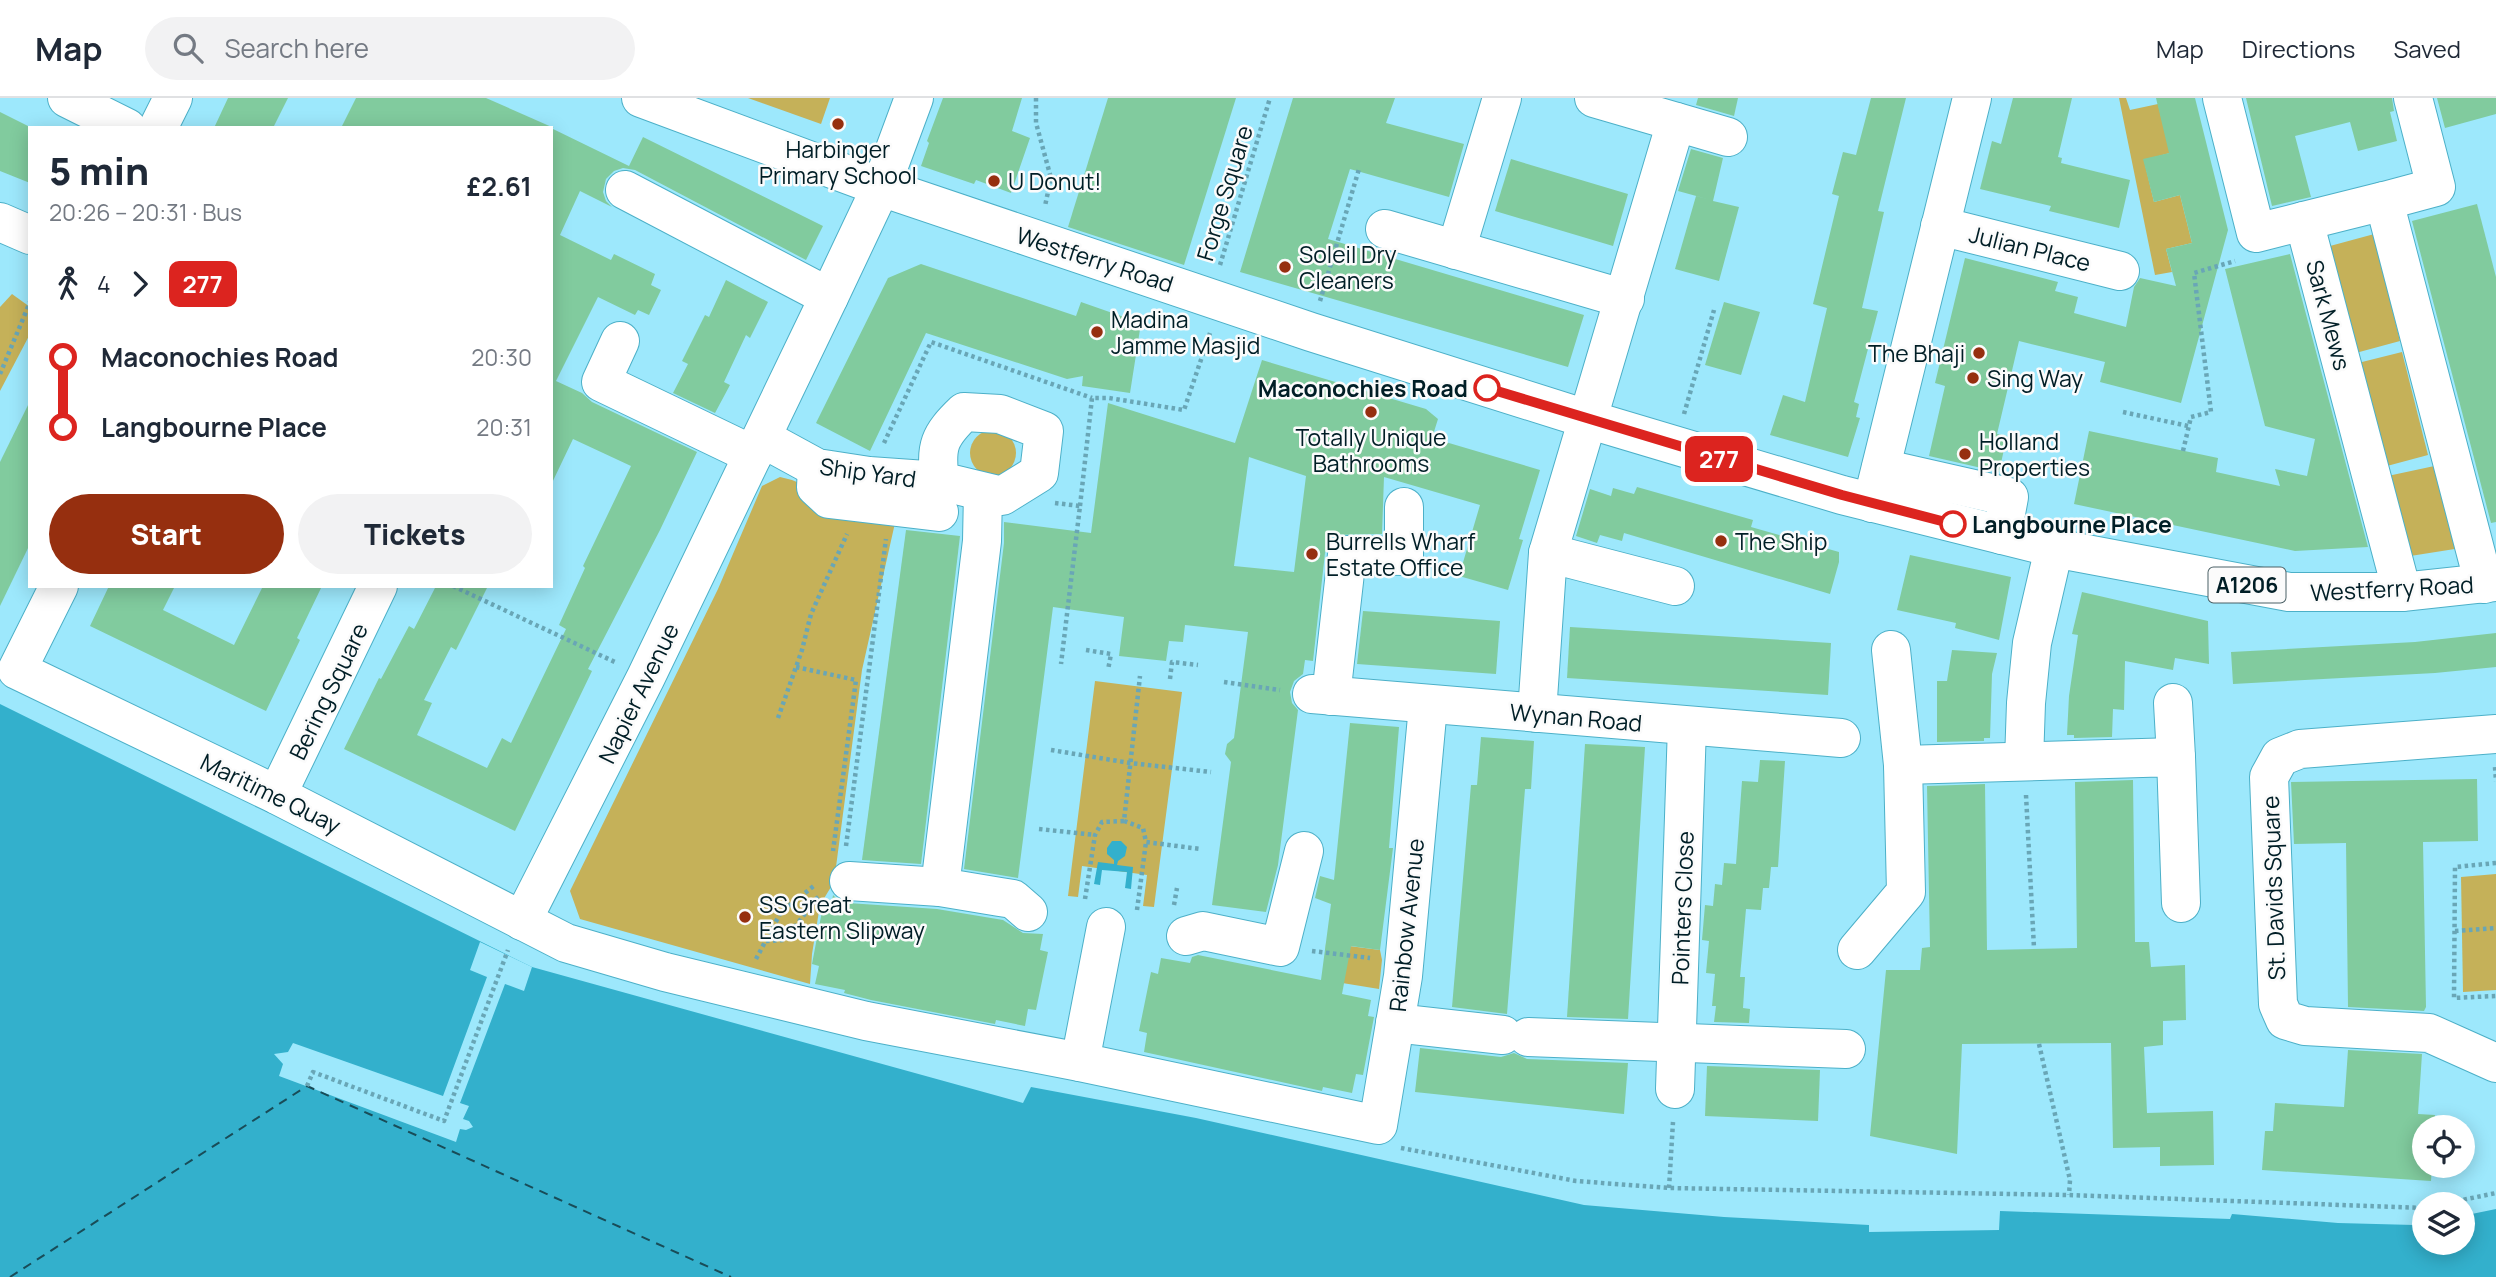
<!DOCTYPE html>
<meta charset="utf-8">
<style>
:root{--surface:#fff;--page:#f2f2f3;--text:#1f2937;--muted:#747a83;--line:#e0e1e3;--accent:#962f0f}
body{margin:0;font-family:Manrope,sans-serif;background:var(--page);color:var(--text);height:100vh;display:flex;flex-direction:column;font-size:26px;white-space:nowrap}
*{box-sizing:border-box;margin:0}
p{font-size:23px;color:var(--muted)}
.icon{flex:none;width:38px;height:38px;fill:none;stroke:currentColor;stroke-width:2;stroke-linecap:round;stroke-linejoin:round}
.map{position:relative;flex:1;overflow:hidden}
.sheet{position:absolute;left:28px;top:28px;width:525px;height:462px;display:flex;flex-direction:column;background:var(--surface);border-radius:0px;box-shadow:0 4px 18px #0003}
.sheet>*{flex:none}
.badge{padding:0 14px;border-radius:10px;font-size:24px;line-height:46px}
.tools{position:absolute;left:2412px;top:1017px;display:grid;gap:14px}
.tools a{display:grid;place-items:center;width:63px;height:63px;border-radius:50%;background:var(--surface);box-shadow:0 4px 18px #0003;font-size:35px}
.map>.badge{position:absolute;translate:-50% -50%;box-shadow:0 0 0 4px #fff}
.legs{display:flex;align-items:center;gap:10px;height:77px;padding:0 21px;font-size:23px}
.legs p{margin-inline-start:auto}
.head{display:flex;align-items:center;justify-content:space-between;height:119px;padding:0 21px}
h1{font-size:38px;font-weight:800;line-height:52px}
.action{display:flex;gap:14px;margin-top:auto;padding:14px 21px}
.action a{flex:1;height:80px;border-radius:42px;background:var(--accent);color:#fff;font-size:28px;font-weight:800;line-height:80px;text-align:center}
.action a+a{background:var(--page);color:var(--text)}
ul{padding:0 21px;list-style:none}
li{display:flex;align-items:center;gap:24px;height:70px;font-size:26px}
li i{display:grid;place-items:center;width:10px;height:100%;margin:0 9px;background:currentColor}
li i::after{content:'';width:18px;height:18px;margin:-9px;border:5px solid;border-radius:50%;background:var(--surface)}
li p{margin-inline-start:auto}
li:first-child i{background:linear-gradient(#0000 50%,currentColor 0)}
li:last-child i{background:linear-gradient(currentColor 50%,#0000 0)}
header{display:flex;align-items:center;gap:42px;box-sizing:border-box;height:98px;padding:0 35px;background:var(--surface);border-bottom:2px solid var(--line)}
header strong{font-size:33px}
nav{display:flex;gap:38px;margin-inline-start:auto;font-size:24px}
.search{width:490px;height:63px;background:var(--page);display:flex;align-items:center;gap:18px;box-sizing:border-box;padding:0 24px;border-radius:38px;color:var(--muted);font-size:26px}
.map>svg:first-child{display:block}
.green{fill:#c5b159}
.water{fill:#33b0cc}
.pier{fill:#9de8fc}
.lines{fill:none;stroke-linecap:round;stroke-linejoin:round}
.ferry{stroke:#194c58;stroke-width:2;stroke-dasharray:9 7;stroke-linecap:butt}
.building{fill:#81cb9e;fill-rule:evenodd}
.minor-casing{stroke:#4cb0c8;stroke-width:40}
.major-casing{stroke:#4cb0c8;stroke-width:40}
.path{stroke:#69a6b6;stroke-width:4.5;stroke-dasharray:3.5 3.5;stroke-linecap:butt}
.minor{stroke:#fff;stroke-width:38}
.major{stroke:#fff;stroke-width:38}
.line-1-casing{stroke:#fff;stroke-width:16}
.line-1{stroke:#dc241f;stroke-width:10}
.poi-dot{fill:#962f0f;stroke:#fbfbfb;stroke-width:2.5}
.stop-1-dot{fill:#fff;stroke:#dc241f;stroke-width:3.5}
.labels{text-anchor:middle;dominant-baseline:central;stroke-width:5;stroke-linejoin:round;paint-order:stroke}
.shield{fill:#fbfbfb;stroke:#4b6066;stroke-width:2}
.shield-label{font-size:21px;font-weight:bold;fill:#001e26}
.poi-label{font-size:23px;fill:#001e26;stroke:#fbfbfb;text-anchor:start}
.street-label{font-size:23px;fill:#001e26;stroke:#fbfbfb}
.stop-label{font-size:23px;font-weight:bold;fill:#001e26;stroke:#fbfbfb;text-anchor:end}
</style>
<header>
<strong>Map</strong>
<div class="search"><svg class="icon" aria-label="search" viewBox="0 0 24 24"><circle cx="10" cy="10" r="6"/><path d="M15 15l6 6"/></svg>Search here</div>
<nav><a>Map</a><a>Directions</a><a>Saved</a></nav>
</header>
<div class="map">
<svg width="2496" height="1179" viewBox="0 0 2496 1179">
<rect width="100%" height="100%" fill="#9de8fc"/>
<g class="green">
<polygon points="748,0 830,0 821,26"/>
<polygon points="2119,0 2126,0 2130,12 2158,6 2170,55 2144,62 2154,104 2180,97 2192,145 2166,151 2172,174 2155,177"/>
<polygon points="2378,135 2387,190 2400,243 2352,256 2330,148"/>
<polygon points="12,196 30,209 30,236 0,293 0,209"/>
<polygon points="2402,254 2428,357 2372,372 2346,268"/>
<circle cx="993" cy="355" r="23"/>
<polygon points="2439,367 2461,450 2404,459 2383,379"/>
<polygon points="780,379 792,382 895,425 862,572 834,784 820,807 812,856 810,886 580,821 570,793 718,491 762,388"/>
<polygon points="1095,583 1182,594 1154,809 1143,808 1147,777 1082,768 1078,799 1068,798"/>
<polygon points="2496,776 2496,892 2463,894 2461,779"/>
<polygon points="1326,845 1380,852 1382,862 1379,891 1324,882"/>
</g>
<g class="water">
<polygon points="0,606 532,869 1023,1005 1031,989 1196,1020 1584,1107 1724,1119 1869,1127 1869,1134 1999,1132 2000,1113 2230,1121 2232,1116 2338,1125 2414,1127 2424,1125 2424,1144 2462,1144 2462,1118 2496,1111 2496,1179 0,1179"/>
<polygon points="1112,743 1121,743 1127,749 1125,758 1118,763 1117,767 1133,769 1131,791 1125,790 1127,774 1102,772 1100,787 1094,786 1098,764 1114,766 1114,762 1107,756 1107,750"/>
</g>
<polygon class="pier" points="480,844 532,869 524,893 505,886 460,1005 469,1008 463,1021 469,1023 473,1029 466,1032 460,1031 456,1044 279,978 283,966 274,956 288,954 293,945 443,998 487,879 470,872"/>
<g class="lines">
<polyline class="ferry" points="10,1179 307,988 731,1179"/>
</g>
<g class="building">
<polygon points="228,0 288,0 273,30 214,30"/>
<polygon points="356,0 486,0 554,30 341,30"/>
<polygon points="943,0 1022,0 1012,33 1030,40 1011,95 976,82 974,86 921,68 929,45 927,43"/>
<polygon points="1108,0 1236,0 1184,167 1068,129"/>
<polygon points="1293,0 1395,0 1386,25 1464,46 1449,99 1350,71 1328,141 1584,217 1568,269 1240,174"/>
<polygon points="1698,0 1738,0 1734,18 1696,7"/>
<polygon points="1871,0 1906,0 1878,113 1884,114 1862,210 1878,213 1854,304 1859,306 1856,319 1860,320 1848,359 1770,337 1783,297 1805,304 1827,210 1813,206 1839,98 1832,96 1843,54 1856,57"/>
<polygon points="2013,0 2072,0 2058,59 2062,60 2061,65 2130,82 2119,130 2049,113 2051,108 1980,91 1992,43 2001,46"/>
<polygon points="2156,0 2195,0 2228,132 2181,305 2100,284 2105,264 2019,243 1997,336 2007,338 1999,374 1929,358 1945,288 1935,285 1965,160 2058,184 2055,193 2078,199 2074,215 2126,229 2134,189 2140,180 2176,188 2166,151 2192,145 2180,97 2154,104 2143,61 2169,55"/>
<polygon points="2246,0 2392,0 2394,13 2390,14 2397,43 2358,53 2350,24 2295,38 2311,99 2272,108"/>
<polygon points="2437,0 2496,0 2496,16 2445,30"/>
<polygon points="0,14 30,29 30,85 0,73"/>
<polygon points="551,30 629,68 643,39 823,128 806,162 635,72 623,70 614,73 606,81 603,94 606,103 612,109 580,93 560,137 611,162 614,156 655,176 651,187 661,192 649,217 638,212 635,217 598,199 556,283 582,295 592,304 697,354 660,432 588,571 592,573 515,733 344,651 379,580 381,581 409,528 414,531 436,488 488,488 456,552 451,549 424,602 432,605 417,637 487,670 502,640 511,645 566,531 559,527 585,470 583,468 631,368 573,341 551,387"/>
<polygon points="1691,51 1723,60 1713,103 1739,109 1719,183 1675,171 1696,98 1711,102 1678,93"/>
<polygon points="1511,61 1628,96 1613,148 1495,113"/>
<polygon points="2477,106 2496,179 2496,424 2491,425 2412,123"/>
<polygon points="2290,156 2368,449 2295,453 2074,406 2089,333 2218,360 2216,374 2280,388 2275,371 2307,378 2315,341 2265,328 2225,171"/>
<polygon points="921,166 1076,218 1081,204 1141,225 1130,295 1082,288 1083,278 1067,281 926,235 870,353 816,325 888,180"/>
<polygon points="726,182 768,204 750,240 746,237 724,284 730,287 715,315 673,295 688,266 682,263 705,217 709,219"/>
<polygon points="1724,204 1760,214 1741,277 1705,267"/>
<path d="M 1262,262 L 1426,311 L 1438,321 L 1432,340 L 1540,372 L 1519,441 L 1523,442 L 1508,492 L 1459,478 L 1480,407 L 1384,379 L 1382,436 L 1330,437 L 1325,455 L 1313,563 L 1305,562 L 1303,576 L 1294,583 L 1290,594 L 1292,605 L 1298,612 L 1278,767 L 1266,814 L 1212,807 L 1231,664 L 1225,656 L 1227,646 L 1234,640 L 1248,534 L 1185,527 L 1183,544 L 1169,543 L 1166,563 L 1119,558 L 1124,519 L 1053,509 L 1018,780 L 964,771 L 1004,445 L 1004,424 L 1091,435 L 1108,305 L 1235,345 ZM 1249,359 L 1306,378 L 1294,474 L 1234,468 Z"/>
<polygon points="30,303 30,446 0,508 0,364"/>
<polygon points="1637,389 1753,422 1751,429 1839,454 1839,464 1830,496 1624,435 1622,443 1600,437 1597,445 1576,438 1590,391 1611,398 1613,390 1634,396"/>
<polygon points="906,432 960,438 921,766 862,762"/>
<polygon points="1910,457 2011,479 1999,542 1955,530 1956,525 1897,512"/>
<polygon points="109,488 175,488 163,512 234,547 263,488 322,488 297,540 300,542 266,613 90,528"/>
<polygon points="2082,494 2208,523 2209,566 2175,560 2173,572 2125,563 2124,612 2113,611 2112,639 2074,640 2074,637 2067,637 2069,598 2078,537 2072,536"/>
<polygon points="1363,513 1500,523 1496,576 1357,566"/>
<polygon points="1570,529 1831,545 1828,597 1567,580"/>
<polygon points="2496,535 2496,569 2435,575 2233,586 2231,554 2415,544"/>
<polygon points="1952,552 1997,555 1992,576 1990,640 1984,640 1984,643 1937,644 1937,583 1947,583"/>
<polygon points="1350,625 1399,629 1389,750 1393,750 1380,852 1351,848 1342,896 1371,902 1368,918 1374,919 1363,977 1356,976 1352,995 1323,989 1322,993 1144,954 1147,935 1139,933 1151,874 1158,876 1161,860 1190,865 1192,859 1198,857 1321,882 1331,806 1315,800 1320,778 1334,782"/>
<polygon points="1481,639 1534,643 1531,691 1525,691 1507,916 1452,909 1471,687 1477,687"/>
<polygon points="1585,646 1645,649 1628,921 1567,919"/>
<polygon points="1760,662 1785,663 1778,769 1771,769 1769,790 1763,790 1761,812 1746,811 1740,879 1745,879 1743,910 1750,911 1749,925 1714,924 1716,908 1712,908 1715,876 1706,875 1709,843 1702,842 1705,807 1713,808 1715,786 1722,787 1724,765 1736,766 1742,683 1758,684"/>
<polygon points="2477,681 2478,743 2423,744 2426,909 2424,913 2348,909 2346,745 2294,746 2291,684"/>
<polygon points="2133,682 2135,844 2149,844 2151,869 2185,867 2186,922 2163,923 2163,947 2144,949 2147,1015 2213,1013 2214,1067 2160,1068 2160,1049 2113,1050 2111,945 1962,946 1957,1056 1870,1038 1886,872 1920,872 1922,850 1930,849 1927,688 1985,686 1987,852 2077,850 2075,684"/>
<polygon points="833,797 837,801 848,805 937,811 1003,822 1023,835 1043,836 1040,852 1048,854 1036,912 1028,911 1025,928 996,922 995,926 871,902 844,895 845,892 815,886 819,868 812,866 823,808 831,810"/>
<polygon points="1420,950 1501,959 1514,955 1527,961 1628,965 1624,1016 1415,994"/>
<polygon points="2348,952 2422,956 2418,1016 2435,1017 2434,1029 2424,1029 2424,1068 2432,1068 2431,1083 2262,1072 2265,1033 2273,1033 2275,1005 2344,1009"/>
<polygon points="1707,968 1820,972 1818,1023 1705,1018"/>
</g>
<g class="lines">
<g class="minor-casing">
<g id="minor">
<polyline points="67,0 127,30"/>
<polyline points="1594,0 1728,39"/>
<polyline points="2222,0 2256,135 2304,123 2402,494"/>
<polyline points="2413,0 2436,89 2384,103 2484,486"/>
<polyline points="158,30 173,0"/>
<polyline points="625,92 829,199"/>
<polyline points="2304,123 2384,103"/>
<polyline points="0,124 30,137"/>
<polyline points="1940,128 2120,173"/>
<polyline points="1385,131 1625,201"/>
<polyline points="1456,152 1502,0"/>
<polyline points="620,243 601,284 753,357"/>
<path d="M 762,340 L 817,370 L 869,378 L 940,383 C 935,348 939,338 964,314 L 1000,316 L 1044,333 L 1039,375 L 1002,398 L 940,383"/>
<polyline points="817,370 816,389 829,401 939,414"/>
<polyline points="1881,370 2009,399 2002,437"/>
<polyline points="1872,405 1972,0"/>
<polyline points="1548,455 1675,488"/>
<polyline points="59,488 17,572 277,697 566,845 665,874 866,923 1080,964 1378,1027 1403,878 1428,608"/>
<polyline points="1891,552 1903,667"/>
<polyline points="1312,596 1841,640"/>
<polyline points="1331,598 1347,457 1404,458 1404,409"/>
<polyline points="2173,605 2176,659"/>
<polyline points="1537,615 1548,455 1676,24"/>
<polyline points="2496,636 2300,651 2280,659 2269,679 2278,906 2285,922 2305,928 2429,935 2496,965"/>
<polyline points="2024,663 2026,605 2032,545 2054,450"/>
<polyline points="277,697 378,488"/>
<polyline points="849,783 940,789 1000,799 1013,801 1028,814"/>
<polyline points="940,789 982,443 983,395"/>
<polyline points="522,823 646,579 829,199 881,89 914,0"/>
<polyline points="1186,838 1203,833 1280,849 1304,753"/>
<polyline points="1857,852 1906,794 1903,667 2176,659 2181,805"/>
<polyline points="1395,925 1503,937"/>
<polyline points="1528,939 1846,951"/>
<polyline points="1080,964 1106,829"/>
<polyline points="1675,991 1687,628"/>
</g>
</g>
<g class="major-casing">
<polyline id="major" points="641,0 881,89 1311,234 1587,321 1842,397 2054,450 2289,494 2402,494 2496,484"/>
</g>
<g class="path">
<polyline points="1036,0 1036,25 1051,80 1045,108"/>
<polyline points="1220,167 1270,0"/>
<polyline points="1320,203 1359,71"/>
<polyline points="0,276 30,204"/>
<polyline points="2123,314 2188,328"/>
<polyline points="1684,316 1714,212"/>
<polyline points="884,345 931,244 1092,300"/>
<polyline points="2183,353 2191,319 2211,314 2194,175 2235,163"/>
<polyline points="1055,405 1080,408 1061,566"/>
<polyline points="1080,408 1092,300 1109,300 1184,312 1210,235"/>
<polyline points="2165,436 2167,425"/>
<polyline points="453,488 617,565"/>
<polyline points="1086,552 1111,556 1108,572"/>
<polyline points="796,569 856,582 833,753"/>
<polyline points="1170,581 1172,564 1198,567"/>
<polyline points="1224,584 1280,592"/>
<polyline points="778,620 802,552 811,516 847,436"/>
<polyline points="1051,652 1130,665 1211,674"/>
<polyline points="2495,669 2496,683"/>
<polyline points="2026,697 2034,850"/>
<polyline points="1124,723 1143,730 1146,744 1200,751"/>
<polyline points="1039,731 1095,737"/>
<polyline points="846,748 886,441"/>
<polyline points="2496,765 2455,769 2454,900 2496,898"/>
<polyline points="1085,801 1095,737 1102,724 1124,723 1140,578"/>
<polyline points="1174,807 1177,790"/>
<polyline points="1137,812 1146,744"/>
<polyline points="2455,833 2496,830"/>
<polyline points="766,843 785,842 816,801 821,797"/>
<polyline points="1312,853 1370,860"/>
<polyline points="756,861 781,814 815,787"/>
<polyline points="2039,946 2070,1082 2069,1097"/>
<polyline points="307,988 313,974 444,1023 508,852"/>
<polyline points="1401,1050 1576,1083 1669,1090 2069,1097 2424,1110"/>
<polyline points="1669,1090 1673,1024"/>
<polyline points="2443,1106 2496,1095"/>
</g>
<use href="#minor" class="minor"/>
<use href="#major" class="major"/>
</g>
<g class="lines">
<g class="line-1-casing">
<polyline id="line-1" points="1487,290 1842,397 1953,426"/>
</g>
<use href="#line-1" class="line-1"/>
</g>
<g class="poi-dot">
<circle cx="838" cy="26" r="7"/>
<circle cx="994" cy="83" r="7"/>
<circle cx="1285" cy="169" r="7"/>
<circle cx="1097" cy="234" r="7"/>
<circle cx="1979" cy="255" r="7"/>
<circle cx="1973" cy="280" r="7"/>
<circle cx="1371" cy="314" r="7"/>
<circle cx="1965" cy="356" r="7"/>
<circle cx="1721" cy="443" r="7"/>
<circle cx="1312" cy="456" r="7"/>
<circle cx="745" cy="819" r="7"/>
</g>
<g class="stop-1-dot">
<circle cx="1487" cy="290" r="12"/>
<circle cx="1953" cy="426" r="12"/>
</g>
<g class="labels">
<rect class="shield" x="2208.5" y="469.5" width="77" height="35" rx="5"/>
<g class="shield-label">
<text x="2247" y="487">A1206</text>
</g>
<g class="poi-label">
<text x="838" y="51" text-anchor="middle">Harbinger<tspan x="838" dy="26">Primary School</tspan></text>
<text x="1008" y="83">U Donut!</text>
<text x="1299" y="156">Soleil Dry<tspan x="1299" dy="26">Cleaners</tspan></text>
<text x="1111" y="221">Madina<tspan x="1111" dy="26">Jamme Masjid</tspan></text>
<text x="1965" y="255" text-anchor="end">The Bhaji</text>
<text x="1987" y="280">Sing Way</text>
<text x="1371" y="339" text-anchor="middle">Totally Unique<tspan x="1371" dy="26">Bathrooms</tspan></text>
<text x="1979" y="343">Holland<tspan x="1979" dy="26">Properties</tspan></text>
<text x="1326" y="443">Burrells Wharf<tspan x="1326" dy="26">Estate Office</tspan></text>
<text x="1735" y="443">The Ship</text>
<text x="759" y="806">SS Great<tspan x="759" dy="26">Eastern Slipway</tspan></text>
</g>
<g class="street-label">
<text transform="translate(1224 95) rotate(-73)">Forge Square</text>
<text transform="translate(2030 150) rotate(14)">Julian Place</text>
<text transform="translate(1095 161) rotate(18)">Westferry Road</text>
<text transform="translate(2329 217) rotate(75)">Sark Mews</text>
<text transform="translate(868 374) rotate(8)">Ship Yard</text>
<text transform="translate(2392 490) rotate(-3)">Westferry Road</text>
<text transform="translate(328 593) rotate(-64)">Bering Square</text>
<text transform="translate(638 595) rotate(-64)">Napier Avenue</text>
<text transform="translate(1576 619) rotate(5)">Wynan Road</text>
<text transform="translate(271 695) rotate(26)">Maritime Quay</text>
<text transform="translate(2273 790) rotate(-92)">St. Davids Square</text>
<text transform="translate(1682 810) rotate(-88)">Pointers Close</text>
<text transform="translate(1406 827) rotate(-84)">Rainbow Avenue</text>
</g>
<g class="stop-label">
<text x="1468" y="290">Maconochies Road</text>
<text x="1972" y="426" text-anchor="start">Langbourne Place</text>
</g>
</g>
</svg>
<div class="tools">
<a><svg class="icon" aria-label="locate" viewBox="0 0 24 24"><circle cx="12" cy="12" r="6"/><path d="M12 2v4M12 18v4M2 12h4M18 12h4"/></svg></a>
<a><svg class="icon" aria-label="layers" viewBox="0 0 24 24"><path d="M12 4l9 5-9 5-9-5zM3 14l9 5 9-5"/></svg></a>
</div>
<b class="badge" style="left:1719px;top:361px;background:#dc241f;color:#fff">277</b>
<section class="sheet">
<div class="head"><div><h1>5 min</h1><p>20:26 – 20:31 · Bus</p></div><b>£2.61</b></div>
<div class="legs"><svg class="icon" aria-label="walk" viewBox="0 0 24 24"><circle cx="13" cy="4" r="2"/><path d="M13 8l-2 6 4 7M11 14l-3 7M7 12l3-4h3l4 4"/></svg>4<svg class="icon" aria-label="forward" viewBox="0 0 24 24"><path d="M9 5l7 7-7 7"/></svg><b class="badge" style="background:#dc241f;color:#fff">277</b></div>
<ul>
<li><i style="color:#dc241f"></i><b>Maconochies Road</b><p>20:30</p></li>
<li><i style="color:#dc241f"></i><b>Langbourne Place</b><p>20:31</p></li>
</ul>
<div class="action"><a>Start</a><a>Tickets</a></div>
</section>
</div>
